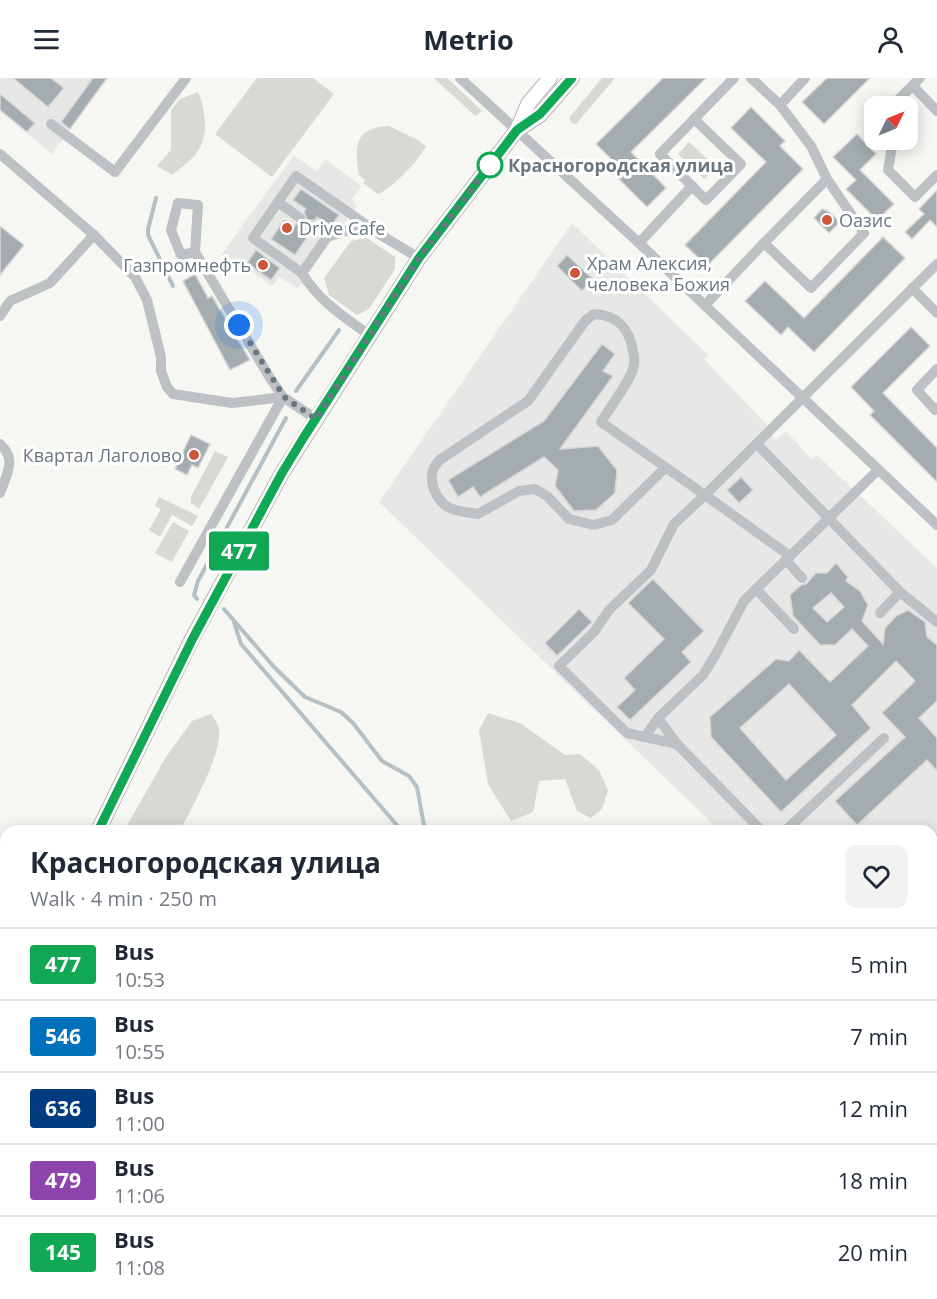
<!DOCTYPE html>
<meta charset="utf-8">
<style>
:root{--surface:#fff;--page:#f2f2f3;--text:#1f2937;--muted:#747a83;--line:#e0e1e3}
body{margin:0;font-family:"Open Sans",sans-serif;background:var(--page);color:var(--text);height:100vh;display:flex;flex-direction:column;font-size:22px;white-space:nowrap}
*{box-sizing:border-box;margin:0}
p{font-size:20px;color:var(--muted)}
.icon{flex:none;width:33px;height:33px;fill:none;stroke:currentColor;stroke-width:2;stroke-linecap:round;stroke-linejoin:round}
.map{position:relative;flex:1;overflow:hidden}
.drawer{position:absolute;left:0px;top:747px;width:938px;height:474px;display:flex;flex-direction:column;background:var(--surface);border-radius:18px 18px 0 0;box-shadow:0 3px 15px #0003}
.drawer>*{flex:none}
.badge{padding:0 12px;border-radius:4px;font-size:21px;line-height:39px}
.needle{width:39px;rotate:47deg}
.buttons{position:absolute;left:864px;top:18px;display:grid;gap:12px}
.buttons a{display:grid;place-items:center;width:54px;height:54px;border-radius:12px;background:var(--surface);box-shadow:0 3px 15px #0003;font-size:30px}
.you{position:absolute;width:30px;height:30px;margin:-15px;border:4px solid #fff;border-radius:50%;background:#1a73e8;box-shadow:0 0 0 9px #1a73e833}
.map>.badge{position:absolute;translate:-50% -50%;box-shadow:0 0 0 3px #fff}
.round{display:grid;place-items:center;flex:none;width:63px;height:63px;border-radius:12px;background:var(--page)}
.headline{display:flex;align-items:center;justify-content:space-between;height:102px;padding:0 30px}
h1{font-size:28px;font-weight:700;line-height:45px}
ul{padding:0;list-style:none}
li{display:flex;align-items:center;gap:18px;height:72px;padding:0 30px;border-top:2px solid var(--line)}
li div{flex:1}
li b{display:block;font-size:22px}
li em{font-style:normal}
li .badge{min-width:66px;font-weight:700;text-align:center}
header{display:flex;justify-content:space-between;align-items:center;height:78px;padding:0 30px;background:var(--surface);font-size:27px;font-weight:700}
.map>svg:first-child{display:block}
.built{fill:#e7e7e6}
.green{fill:#d6dad3}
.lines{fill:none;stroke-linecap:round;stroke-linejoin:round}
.stream{stroke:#b4c0c3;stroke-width:4}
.building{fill:#a4acb0;stroke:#d7d7d6;stroke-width:1.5;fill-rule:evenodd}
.major-casing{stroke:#b1b5b8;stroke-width:16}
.minor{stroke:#bdc1c4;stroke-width:10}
.major{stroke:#fff;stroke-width:14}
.line-casing{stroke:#fff;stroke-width:14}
.line{stroke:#10a855;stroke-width:9}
.walk{stroke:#697780;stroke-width:6;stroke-dasharray:0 10.8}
.stop-dot{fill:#fff;stroke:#10a855;stroke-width:3}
.poi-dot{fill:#ce563b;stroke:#fff;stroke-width:2}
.labels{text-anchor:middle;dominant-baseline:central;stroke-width:6;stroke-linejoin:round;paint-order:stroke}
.stop-label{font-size:18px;font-weight:bold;fill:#697780;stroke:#fff;text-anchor:start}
.poi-label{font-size:18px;fill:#697780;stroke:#fff;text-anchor:start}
</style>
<header><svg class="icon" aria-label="menu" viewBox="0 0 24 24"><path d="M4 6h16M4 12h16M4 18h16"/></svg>Metrio<svg class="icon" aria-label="person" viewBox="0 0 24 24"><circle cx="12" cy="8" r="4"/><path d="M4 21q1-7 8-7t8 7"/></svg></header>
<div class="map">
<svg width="937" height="1221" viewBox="0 0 937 1221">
<rect width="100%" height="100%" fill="#f6f6f3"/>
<g class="built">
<polygon points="0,0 108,0 52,76 0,33"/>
<polygon points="294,77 316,93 325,81 361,108 352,121 357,128 298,210 279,199 272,208 233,180 230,184 221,177"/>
<polygon points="572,145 708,277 704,281 768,348 768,354 776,362 786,353 812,381 817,377 937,490 937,826 932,832 932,753 720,753 379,424"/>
</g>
<g class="green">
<polygon points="257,0 313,0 334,16 272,99 215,56"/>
<polygon points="434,0 447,0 482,33 475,38 473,36"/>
<polygon points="602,0 615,0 576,46 571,45 569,40"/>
<path d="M 198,14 C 206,32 210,62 194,78 C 188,85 179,91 172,97 L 157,88 L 171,72 L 171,32 L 180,21 Z"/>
<path d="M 389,48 L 416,61 L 426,68 C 419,82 393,110 378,116 L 363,105 L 365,102 L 359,97 C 354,68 355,49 389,48 Z"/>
<polygon points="689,64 716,89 704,101 678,76"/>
<polygon points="367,160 395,179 395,191 369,231 357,237 329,217 324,200 351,163"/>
<polygon points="215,373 228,379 199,431 191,425 191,419"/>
<polygon points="159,419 198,438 192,448 172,437 160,459 149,452 161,431 155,428"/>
<polygon points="173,444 189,453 172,484 155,475"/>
<polygon points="488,635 520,645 565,677 580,676 599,692 608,712 602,731 591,740 577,733 565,701 539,703 533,734 511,743 488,706 479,652"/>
<path d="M 211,636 C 213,640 217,644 218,648 C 226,669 190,733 180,753 L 124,753 L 166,679 L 192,643 Z"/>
<polygon points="932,940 937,941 937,1004 932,1005"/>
<polygon points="937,1037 937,1213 932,1211 932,1038"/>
<polygon points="6,1038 6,1173 0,1182 0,1053"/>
</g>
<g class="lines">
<g class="stream">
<polyline points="156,120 148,151 148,157 173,208"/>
<polyline points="296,313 339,252"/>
<polyline points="197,521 194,517 198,503 286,340"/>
<polyline points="224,531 274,589 305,619 341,634 353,645 382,683 409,698 417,709 425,753"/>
<polyline points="234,544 241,566 402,753"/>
<polyline points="275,1221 277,1215"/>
</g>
</g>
<g class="building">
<polygon points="13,0 51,0 64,10 48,29"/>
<polygon points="93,0 107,0 70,51 61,44"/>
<polygon points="663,0 706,0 631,74 666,110 647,129 611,93 617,87 596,66"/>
<polygon points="827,0 870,0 824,46 802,24"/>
<polygon points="0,16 35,45 27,54 0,32"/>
<polygon points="751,29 785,63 780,68 803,91 707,188 685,167 766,84 731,50"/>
<polygon points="857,56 876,76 860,92 894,126 877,142 846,111 856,102 833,79"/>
<polygon points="301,111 339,137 331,148 317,139 315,142 307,142 304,134 306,131 293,122"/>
<polygon points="937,112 937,149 930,142 912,161 905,154 924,136 919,131"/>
<polygon points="822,131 828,133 840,144 829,155 814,140"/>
<polygon points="284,142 294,149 296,146 304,146 307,154 305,156 308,158 295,177 271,161"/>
<polygon points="0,148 24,167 0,197"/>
<polygon points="883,159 905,180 814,274 788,249 781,257 745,223 765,203 804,240"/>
<polygon points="256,172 280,190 271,202 247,185"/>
<polygon points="567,177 593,201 582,213 557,188"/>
<polygon points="195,196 208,220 212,218 250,282 230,292 183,203"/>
<polygon points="911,249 930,268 883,315 937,370 937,404 870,337 874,333 851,309"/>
<polygon points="602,266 615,276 603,293 613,298 560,371 598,368 617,392 615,415 596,432 574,433 555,408 558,392 544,379 480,419 473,409 458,419 448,402 544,343"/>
<polygon points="191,357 210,366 198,390 192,387 187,397 175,391"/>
<polygon points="741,399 753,412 739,425 727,412"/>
<path d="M 836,485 L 848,499 L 846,503 L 860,513 L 868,527 L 862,543 L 883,566 L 885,550 L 896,538 L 908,532 L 925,544 L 927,559 L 937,567 L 937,623 L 919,640 L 937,660 L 937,693 L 927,682 L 857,747 L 835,723 L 905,659 L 882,635 L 915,603 L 896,583 L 852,627 L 871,650 L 781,734 L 711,659 L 710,639 L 776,581 L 789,583 L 799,572 L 830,604 L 868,568 L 852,551 L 835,567 L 820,567 L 793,538 L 790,517 L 801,507 L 806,506 L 816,495 L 827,495 ZM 831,515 L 844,529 L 827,544 L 813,530 ZM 789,606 L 836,657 L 786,702 L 740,650 Z"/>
<polygon points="653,501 704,553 682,574 691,584 630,642 617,629 635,612 624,600 664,561 628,525"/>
<polygon points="579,531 592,544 557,578 545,565"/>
</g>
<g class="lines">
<g class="major-casing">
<g id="major">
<polyline points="517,52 540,37 572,0"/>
<polyline points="98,753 193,559 282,395 419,180 517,52 528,26 550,0"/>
<polyline points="0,987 6,972"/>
</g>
</g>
<g class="minor">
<polyline points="460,0 639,165 937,447"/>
<polyline points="751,0 780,27"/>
<polyline points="805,0 780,27 811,68 827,101 864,155 811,210 764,165 827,101"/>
<polyline points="913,8 937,33"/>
<polyline points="892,28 920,0"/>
<polyline points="51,46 115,94 186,0"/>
<polyline points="889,62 892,69 888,92 915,119 937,97"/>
<polyline points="0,76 94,157 135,199 147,222 161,279 161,293 167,309 173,316 232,325 283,319 180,504"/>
<polyline points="692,108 706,122 741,86 694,41"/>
<polyline points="278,124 300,140"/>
<polyline points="311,148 327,159"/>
<polyline points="639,165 692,108 660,76 734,0"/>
<polyline points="195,174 181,177 171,152 178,125 198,127 195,174 270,300 283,319 316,341"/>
<polyline points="302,195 253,160 296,98 374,152"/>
<polyline points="912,210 937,235"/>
<polyline points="705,227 764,165"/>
<polyline points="0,238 10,223 50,205 94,157"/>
<path d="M 369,257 C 343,238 319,223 302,195 L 327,159 L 352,151 L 374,153 L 419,180"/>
<polyline points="937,291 917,312 935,332 937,330"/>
<path d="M 0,366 C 17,381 7,396 0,415"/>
<polyline points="757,366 900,514 937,544"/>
<path d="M 665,390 L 612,442 L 594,447 L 569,441 L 547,418 L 535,411 L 519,413 L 478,436 C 468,434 453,434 445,427 C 431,415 426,393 441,381 L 528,323 L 585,243 L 594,236 C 618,237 629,250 633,273 C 635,281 635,289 631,296 C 623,313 611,328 601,344 L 705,417 L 937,186"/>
<polyline points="790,478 756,511 794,551"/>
<polyline points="786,482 802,500"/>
<polyline points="756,511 744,523 716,576 703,597 658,640 645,659 627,655 559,588 594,554 609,532 651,492 674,446 705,417 790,478 878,392"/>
<polyline points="880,535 900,514"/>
<polyline points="658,640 677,666"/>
<polyline points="645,659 677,666 762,753"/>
<polyline points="785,753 884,660"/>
<polyline points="932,768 937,762"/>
</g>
<use href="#major" class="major"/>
</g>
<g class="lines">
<g class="line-casing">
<polyline id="line" points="98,753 193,560 282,395 304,359 419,180 517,52 540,36 572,0"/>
</g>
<use href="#line" class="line"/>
<polyline class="walk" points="239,247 284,319 316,341 419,180 490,87"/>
</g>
<circle class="stop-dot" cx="490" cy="87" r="12"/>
<g class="poi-dot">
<circle cx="827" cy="142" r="6"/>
<circle cx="287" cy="150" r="6"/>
<circle cx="263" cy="187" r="6"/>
<circle cx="575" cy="195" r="6"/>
<circle cx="194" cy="377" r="6"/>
</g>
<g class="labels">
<g class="stop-label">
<text x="508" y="87">Красногородская улица</text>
</g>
<g class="poi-label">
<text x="839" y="142">Оазис</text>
<text x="299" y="150">Drive Cafe</text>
<text x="587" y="185">Храм Алексия,<tspan x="587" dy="21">человека Божия</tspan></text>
<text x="251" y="187" text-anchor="end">Газпромнефть</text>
<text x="182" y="377" text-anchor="end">Квартал Лаголово</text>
</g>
</g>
</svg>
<div class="buttons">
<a><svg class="needle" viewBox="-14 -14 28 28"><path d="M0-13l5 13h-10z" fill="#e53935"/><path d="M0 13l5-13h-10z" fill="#747a83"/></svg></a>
</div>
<div class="you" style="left:239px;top:247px"></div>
<b class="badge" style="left:239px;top:473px;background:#10a855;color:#fff">477</b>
<section class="drawer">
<div class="headline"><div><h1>Красногородская улица</h1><p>Walk · 4 min · 250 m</p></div><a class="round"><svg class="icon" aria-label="heart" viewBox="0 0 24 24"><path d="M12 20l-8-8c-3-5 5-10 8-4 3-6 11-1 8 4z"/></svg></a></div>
<ul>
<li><span class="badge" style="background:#10a855;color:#fff">477</span><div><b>Bus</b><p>10:53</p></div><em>5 min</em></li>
<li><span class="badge" style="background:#0072bc;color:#fff">546</span><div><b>Bus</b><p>10:55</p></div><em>7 min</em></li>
<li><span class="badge" style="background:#003b80;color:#fff">636</span><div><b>Bus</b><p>11:00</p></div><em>12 min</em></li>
<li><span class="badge" style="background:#8e44ad;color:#fff">479</span><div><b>Bus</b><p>11:06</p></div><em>18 min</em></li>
<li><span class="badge" style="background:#10a855;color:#fff">145</span><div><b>Bus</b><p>11:08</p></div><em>20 min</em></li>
</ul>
</section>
</div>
